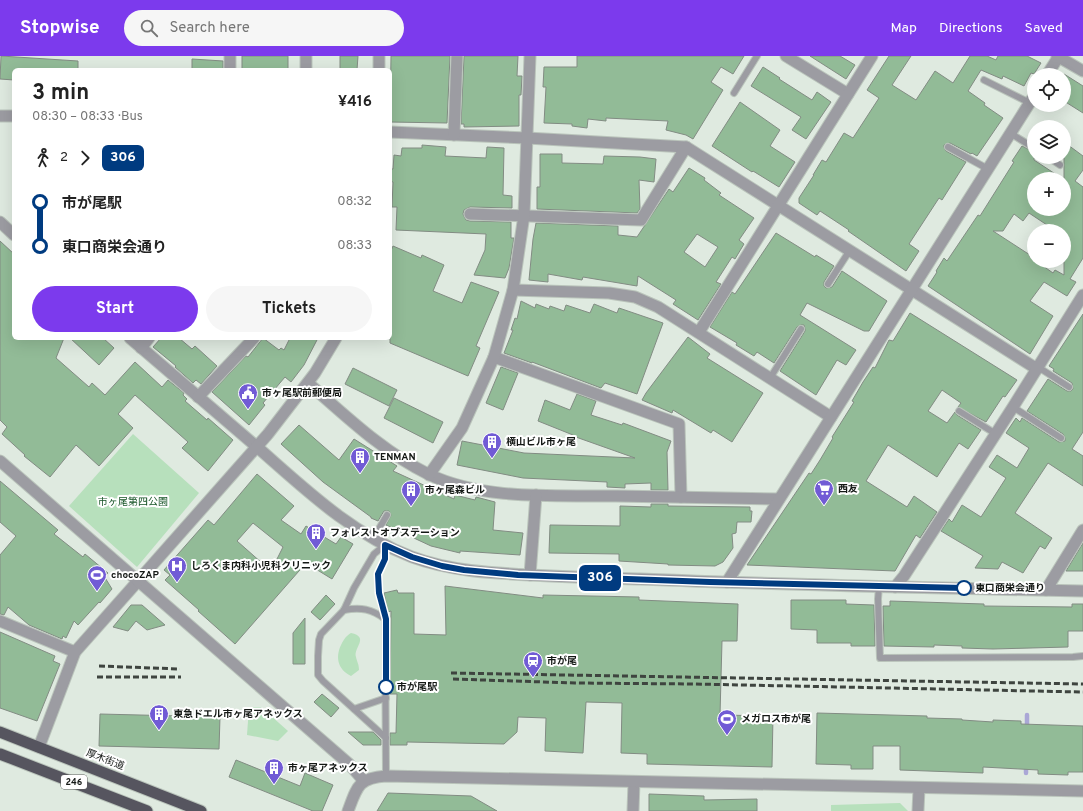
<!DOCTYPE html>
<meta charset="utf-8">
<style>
:root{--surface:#fff;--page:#f6f6f6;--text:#222;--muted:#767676;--accent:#7c3aed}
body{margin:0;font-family:Overpass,"Noto Sans JP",sans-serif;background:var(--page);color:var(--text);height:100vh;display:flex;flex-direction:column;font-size:15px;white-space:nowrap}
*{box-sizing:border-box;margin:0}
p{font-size:13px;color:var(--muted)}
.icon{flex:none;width:22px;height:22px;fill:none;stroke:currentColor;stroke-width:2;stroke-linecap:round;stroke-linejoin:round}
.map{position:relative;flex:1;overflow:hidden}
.side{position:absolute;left:12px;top:12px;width:380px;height:272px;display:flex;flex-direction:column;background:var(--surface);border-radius:6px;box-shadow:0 4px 16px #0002}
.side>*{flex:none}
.badge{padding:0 8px;border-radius:6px;font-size:14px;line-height:26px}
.tools{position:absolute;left:1027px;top:12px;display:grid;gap:8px}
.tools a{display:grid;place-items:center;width:44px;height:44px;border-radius:50%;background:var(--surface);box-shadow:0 4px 16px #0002;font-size:20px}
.map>.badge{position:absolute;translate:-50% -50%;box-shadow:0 0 0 2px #fff}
.legs{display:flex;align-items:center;gap:6px;height:44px;padding:0 20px;font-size:13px}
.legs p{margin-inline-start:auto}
.head{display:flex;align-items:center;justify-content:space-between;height:68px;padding:0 20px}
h1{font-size:22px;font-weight:700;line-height:30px}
.primary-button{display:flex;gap:8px;margin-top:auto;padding:8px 20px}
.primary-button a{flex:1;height:46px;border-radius:24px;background:var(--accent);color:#fff;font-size:16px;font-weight:700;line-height:46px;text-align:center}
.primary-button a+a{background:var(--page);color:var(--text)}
ul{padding:0 20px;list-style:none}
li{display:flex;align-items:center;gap:14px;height:44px;font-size:15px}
li i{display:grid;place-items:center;width:6px;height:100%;margin:0 5px;background:currentColor}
li i::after{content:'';width:10px;height:10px;margin:-5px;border:3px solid;border-radius:50%;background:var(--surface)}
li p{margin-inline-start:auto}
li:first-child i{background:linear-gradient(#0000 50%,currentColor 0)}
li:last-child i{background:linear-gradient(currentColor 50%,#0000 0)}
header{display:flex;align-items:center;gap:24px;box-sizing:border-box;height:56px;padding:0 20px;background:var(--accent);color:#fff}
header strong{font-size:19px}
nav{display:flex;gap:22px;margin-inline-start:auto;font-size:14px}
.search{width:280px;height:36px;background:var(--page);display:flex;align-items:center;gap:10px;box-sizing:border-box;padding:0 14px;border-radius:22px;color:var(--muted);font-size:15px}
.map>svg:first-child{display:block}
.green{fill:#b7e0bc}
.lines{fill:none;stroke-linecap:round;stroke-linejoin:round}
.stream{stroke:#aaa7d6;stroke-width:4.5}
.building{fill:#92bb97;stroke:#828c83;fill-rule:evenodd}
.service-casing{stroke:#bac4bb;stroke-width:8}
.minor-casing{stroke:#bac4bb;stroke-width:13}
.tertiary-casing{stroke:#bac4bb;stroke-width:13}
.trunk-casing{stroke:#bac4bb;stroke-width:13}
.service{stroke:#9c9ca2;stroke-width:6}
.minor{stroke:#9c9ca2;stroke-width:11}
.tertiary{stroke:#9c9ca2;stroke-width:11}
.trunk{stroke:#56555f;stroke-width:11}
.rail{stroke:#3e443f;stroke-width:3;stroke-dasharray:6 3;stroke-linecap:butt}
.line-1-casing{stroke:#fff;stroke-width:9}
.line-1{stroke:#003b80;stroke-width:6}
.stop-1-dot{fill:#fff;stroke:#003b80;stroke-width:2}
.labels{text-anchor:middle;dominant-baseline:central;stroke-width:4;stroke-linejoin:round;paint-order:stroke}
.shield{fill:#fff;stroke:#5a5d5b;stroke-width:1}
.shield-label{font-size:9px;font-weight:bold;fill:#141815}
.poi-label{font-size:10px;font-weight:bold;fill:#141815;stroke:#fff;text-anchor:start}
.park-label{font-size:10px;fill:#155325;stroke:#fff}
.stop-label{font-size:10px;font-weight:bold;fill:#141815;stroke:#fff;text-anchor:start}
.street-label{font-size:10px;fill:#141815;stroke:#fff}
</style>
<header>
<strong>Stopwise</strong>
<div class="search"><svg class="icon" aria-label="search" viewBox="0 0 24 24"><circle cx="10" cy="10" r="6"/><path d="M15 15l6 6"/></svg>Search here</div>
<nav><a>Map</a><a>Directions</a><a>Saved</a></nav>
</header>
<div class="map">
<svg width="1083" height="755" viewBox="0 0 1083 755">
<rect width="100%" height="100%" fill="#dfeae0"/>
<g class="green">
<polygon points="133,378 199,437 137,511 69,450"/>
<path d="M 351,577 C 370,581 353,592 356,601 C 357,606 359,608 359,614 L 351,620 C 337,613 335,600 342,587 C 345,582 346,580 351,577 Z"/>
<polygon points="249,651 261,651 288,675 278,685 247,679"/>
<polygon points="900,747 908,755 831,755 831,749"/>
</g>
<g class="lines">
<g class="stream">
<polyline points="1027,674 1027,659"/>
<polyline points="1026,717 1026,707"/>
</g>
</g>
<g class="building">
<polygon points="1,0 78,5 78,14 14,14 14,24 0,23"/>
<rect x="242" y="0" width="46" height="14"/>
<polygon points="340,0 358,0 357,14 340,14"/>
<polygon points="391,0 450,0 447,67 390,66"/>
<polygon points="464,0 518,0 517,20 522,20 521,39 519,39 519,70 464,71 464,68 461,68"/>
<polygon points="577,0 744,0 733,18 721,11 711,26 723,34 693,83 686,79 666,74 668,65 606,62 606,65 588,63 587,72 572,70 572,68 544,67 546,31 543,31 544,11 577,11"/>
<polygon points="810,0 840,0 855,9 846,23"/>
<polygon points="889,0 911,0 892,29 916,44 935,15 953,27 970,0 987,0 996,4 998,0 1027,0 1041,7 1034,18 1031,17 1024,30 1003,20 1002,23 981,14 968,35 985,47 984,49 1003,62 977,100 972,97 971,98 950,87 944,89 944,91 946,95 966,106 942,144 939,142 909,188 919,195 906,215 848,175 849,174 820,155 817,159 799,147 799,142 814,119 813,119 822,104 826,106 844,77 853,82 879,42 867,34"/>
<polygon points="192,3 223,5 223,14 192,14"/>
<polygon points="763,11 780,22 779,23 812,44 817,36 831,46 806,83 792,74 801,61 751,30"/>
<polygon points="1064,18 1083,30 1083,57 1064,45"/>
<polygon points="740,46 780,74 770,90 795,106 779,131 753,115 752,116 712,90"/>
<path d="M 1064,86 L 1083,100 L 1083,114 L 1075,125 L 1083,131 L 1083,202 L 1070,223 L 1076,226 L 1067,240 L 1044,226 L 1030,245 L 1053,260 L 1030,298 L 928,230 L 937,216 L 936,215 L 944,202 L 947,205 L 978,159 L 980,160 L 1014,106 L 1012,105 L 1022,90 L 1034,96 L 1034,104 L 1063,123 L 1034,123 L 1034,153 L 1064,153 ZM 1029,157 L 1056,175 L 1064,175 L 1064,219 L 1055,214 L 1053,217 L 1036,205 L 1034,205 L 1034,204 L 1029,200 L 1030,199 L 993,175 L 1003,175 L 1014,158 L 1023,165 Z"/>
<polygon points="422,89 446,91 445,100 486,102 487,91 504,92 503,139 512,140 512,152 470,151 464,154 463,158 466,164 470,165 511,166 511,182 514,182 509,212 505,222 474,219 485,194 486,178 396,174 397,151 392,151 393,126 390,125 390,113 393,113 394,99 401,100 402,92 422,92"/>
<polygon points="540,98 562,98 562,107 603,108 604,100 640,101 656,103 654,126 639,124 640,153 637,157 537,153 537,131 540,131"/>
<path d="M 689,112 L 705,122 L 704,124 L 721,137 L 719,139 L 754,162 L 739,184 L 744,188 L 735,203 L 732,201 L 716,226 L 721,228 L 698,264 L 673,248 L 676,244 L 638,220 L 637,230 L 583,221 L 582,224 L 548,218 L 548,226 L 529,224 L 533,183 L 536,167 L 618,170 L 618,179 L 637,181 L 669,133 L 673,136 ZM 697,178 L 718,191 L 705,211 L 684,196 Z"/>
<polygon points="776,177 815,201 816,199 834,210 824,226 824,230 826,232 832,231 842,215 887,245 869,275 864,275 807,247 800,259 856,294 846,309 837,304 816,339 780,315 805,275 805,273 804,269 801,269 797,271 774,307 757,296 754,300 736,289 737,287 710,271 732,236 735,238"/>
<polygon points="0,185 14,198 14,282 64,282 56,302 89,331 92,327 105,339 135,306 162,331 168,324 184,337 183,339 187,343 185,345 207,364 208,362 233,384 208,415 182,392 188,386 135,339 118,358 133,372 99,410 76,389 50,421 24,400 25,399 2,378 7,371 0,364"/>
<polygon points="393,190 421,202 422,199 444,209 433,235 462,247 471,226 499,236 476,290 480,292 468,320 390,287 390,197"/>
<polygon points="521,245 535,252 536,248 549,253 550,250 564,255 566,249 590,257 594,248 617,257 619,252 663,267 637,338 605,327 601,332 532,306 532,307 504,297 513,274 511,274 515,262 517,263"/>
<polygon points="910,257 1017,324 1005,341 1003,340 986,366 958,351 961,347 942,334 928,355 947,367 955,356 957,359 981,374 968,393 959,387 937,421 888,389 866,425 907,451 914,440 937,456 929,468 920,482 916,479 895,515 747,509 809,417 811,418 820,404 833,382 832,381 854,346 852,345 863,326 873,311 875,312 889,284 893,285"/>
<polygon points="1083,258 1083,376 1072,393 1083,400 1083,430 1048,407 1015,457 1052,482 1045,493 1040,490 1023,517 1002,506 998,513 975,512 983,500 941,475 949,463 952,466 962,449 981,461 1006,422 989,411 997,399 1017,412 1029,392 1006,377 1016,362 1020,366 1022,362 1059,386 1065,385 1065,382 1063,378 1027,355 1048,323 1067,335 1071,335 1073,333 1072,327 1053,315 1054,313 1049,310"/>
<polygon points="688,281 710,298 707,302 763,337 732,386 713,374 711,377 673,354 672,357 642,344 646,337"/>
<polygon points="70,282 103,282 114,292 99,309"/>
<polygon points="161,282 179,282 192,293 195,290 217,310 201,328 196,324 193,327 175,311 176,310 153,291"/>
<polygon points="263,282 279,294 281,292 284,294 290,282 318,282 304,309 291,326 285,321 263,347 265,349 249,369 212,336 246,300 248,301"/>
<polygon points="501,311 518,317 503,354 486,347"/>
<polygon points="353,312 397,334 389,350 345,328"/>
<polygon points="577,338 596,345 591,359 622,369 623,367 671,385 667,396 668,434 651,434 651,427 625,428 625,432 607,431 607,426 523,422 457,409 462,385 524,397 635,402 573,380 573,379 538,365 545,344 570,354"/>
<polygon points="394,342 443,366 433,387 384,362"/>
<polygon points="299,369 339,404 354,383 397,410 393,415 454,443 455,439 475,444 476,441 495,446 493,474 523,477 520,499 460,495 460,497 431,490 386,469 391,459 389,455 384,455 378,465 371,462 371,461 323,426 281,388"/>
<path d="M 257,418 L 294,450 L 281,464 L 301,478 L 306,470 L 336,488 L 341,481 L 353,488 L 332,523 L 306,507 L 235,588 L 198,555 L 199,554 L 165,524 L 170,519 L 164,514 L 208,464 L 214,469 ZM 253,467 L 283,491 L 271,515 L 237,485 Z"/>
<polygon points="0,425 58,474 54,478 83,501 85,498 108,517 104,520 112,533 100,547 99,546 78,569 74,565 66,582 63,580 62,583 29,569 8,551 4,559 0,558 0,499 16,480 0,466"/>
<polygon points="651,448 668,448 668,450 750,451 750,455 752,455 751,466 737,466 736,477 732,478 733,492 723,506 715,510 668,509 668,508 619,505 619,498 549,497 550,469 620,470 620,450 651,451"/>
<polygon points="1083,487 1083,515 1066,515"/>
<polygon points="445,530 543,542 543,539 639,541 639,544 738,548 737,585 722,585 720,659 773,660 772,711 647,708 647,698 621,697 622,647 586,646 583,697 545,695 546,662 518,661 517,676 504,688 407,686 407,689 390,689 390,677 396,677 397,638 390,638 391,555 388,556 384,537 397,534 398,537 414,537 414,578 446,579"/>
<polygon points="326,539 335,548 320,564 311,556"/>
<polygon points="791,544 846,544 846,548 874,549 875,590 851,590 851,587 817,587 817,574 791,573"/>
<polygon points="890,545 984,548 984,550 1072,551 1072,548 1083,548 1083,575 1068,575 1068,591 993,593 962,592 962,590 934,589 934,591 884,590 883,550 890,550"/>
<polygon points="131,549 142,549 165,569 147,574 136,565 128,575 113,571"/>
<polygon points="305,562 305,608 293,608 293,577"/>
<polygon points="0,576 55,600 53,605 60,608 37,665 0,652"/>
<polygon points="322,638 339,652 331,661 314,646"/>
<polygon points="817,657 927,660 927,662 962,663 962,664 993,666 993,664 1021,665 1021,668 1083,670 1083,716 1068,716 1068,719 1038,718 1038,714 983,711 983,717 900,714 900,690 873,690 873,713 851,713 851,709 816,708"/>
<polygon points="100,658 220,661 219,693 99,690"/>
<polygon points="348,676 373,676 381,684 381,689 363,689"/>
<polygon points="236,704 300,730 305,717 333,729 322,755 313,755 229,721"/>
<polygon points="388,737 471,740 497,755 377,755"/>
<polygon points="649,738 704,740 704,744 757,743 757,755 649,755"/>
</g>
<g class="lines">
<g class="service-casing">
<g id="service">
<polyline points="984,24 1030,47"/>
<polyline points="734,37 757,0"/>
<polyline points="1010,77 1034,92"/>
<polyline points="948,91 988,113"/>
<polyline points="1048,101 1060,109"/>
<polyline points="828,228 850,194"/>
<polyline points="1038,311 1069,331"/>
<polyline points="770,322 801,273"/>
<polyline points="1013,351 1061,382"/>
<polyline points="959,355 996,378"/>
<polyline points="373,483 387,459"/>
<polyline points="385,489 374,498 354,532 344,554 321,578 319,584 318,600 318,619 323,625 386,682"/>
<polyline points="385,489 385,503 378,518 379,537 385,563 386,720"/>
<polyline points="879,530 878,543 880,602 1073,601 1083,600"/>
<path d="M 344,554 C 361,551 372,553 385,563"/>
<polyline points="354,653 386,642"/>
</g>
</g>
<g class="minor-casing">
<g id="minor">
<polyline points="786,0 848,38"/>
<polyline points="1057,0 1083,15"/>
<polyline points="230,14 230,0"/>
<polyline points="306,14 306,0"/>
<polyline points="0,60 14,60"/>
<polyline points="390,76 527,82 686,91 1037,313"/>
<polyline points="454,79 457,0"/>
<polyline points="470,158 641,164 686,91"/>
<polyline points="0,166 14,179"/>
<polyline points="513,234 609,237 635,241 658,251 831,361"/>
<polyline points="699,276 872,0"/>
<polyline points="130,282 257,391"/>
<polyline points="141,292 149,282"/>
<polyline points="494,301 679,368 681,441"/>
<path d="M 308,327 C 346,360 383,396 428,418 C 484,445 556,439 616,440 C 670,441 725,442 779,443"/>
<polyline points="198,341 254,282"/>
<polyline points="429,419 462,372 494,301 513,234 524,159 530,0"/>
<polyline points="530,519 536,439"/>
<polyline points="895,531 904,520 1013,351 1083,239"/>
<polyline points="1046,534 1083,474"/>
<polyline points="0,565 75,596"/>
<polyline points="39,691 75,596 138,525"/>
<polyline points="633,755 634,726"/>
<polyline points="918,755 919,732"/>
</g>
</g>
<g class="tertiary-casing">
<g id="tertiary">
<polyline points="379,14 379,0"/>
<polyline points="1047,19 1059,0"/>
<path d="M 257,391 C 304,432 351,478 412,501 C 450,515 491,517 531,519 C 567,521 604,522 640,523 C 787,529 935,532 1083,535"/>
<polyline points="0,405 349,708 364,725"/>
<polyline points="138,525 268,378 315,317 336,282"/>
<polyline points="727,526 1034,40"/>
<path d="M 348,755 C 357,731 358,722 386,720 L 1083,735"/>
</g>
</g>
<g class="trunk-casing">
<g id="trunk">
<polyline points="0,676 201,755"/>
<polyline points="0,698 147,755"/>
</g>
</g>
<use href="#service" class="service"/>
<use href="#minor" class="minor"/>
<use href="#tertiary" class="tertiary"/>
<use href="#trunk" class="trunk"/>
<g class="rail">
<polyline points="99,610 180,613"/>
<polyline points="451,617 1083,628"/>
<polyline points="97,621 181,621"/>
<polyline points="453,623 575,627 695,628 1083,636"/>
</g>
</g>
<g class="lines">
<g class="line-1-casing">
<polyline id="line-1" points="386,631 386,563 379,537 378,518 385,503 385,489 412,501 442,510 464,514 518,519 710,526 964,532"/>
</g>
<use href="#line-1" class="line-1"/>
</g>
<defs>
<g id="civic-pin" transform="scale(1)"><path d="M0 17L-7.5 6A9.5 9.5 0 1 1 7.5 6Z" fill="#715bd5" stroke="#fff"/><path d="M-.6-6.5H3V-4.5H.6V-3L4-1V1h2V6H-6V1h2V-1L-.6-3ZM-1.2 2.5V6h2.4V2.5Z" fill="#fff"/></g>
<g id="building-pin" transform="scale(1)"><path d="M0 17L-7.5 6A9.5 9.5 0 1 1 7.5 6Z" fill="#715bd5" stroke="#fff"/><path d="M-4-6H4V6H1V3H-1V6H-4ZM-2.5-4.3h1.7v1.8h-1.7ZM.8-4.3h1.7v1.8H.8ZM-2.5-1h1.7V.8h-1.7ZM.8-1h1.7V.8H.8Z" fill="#fff"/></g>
<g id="supermarket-pin" transform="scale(1)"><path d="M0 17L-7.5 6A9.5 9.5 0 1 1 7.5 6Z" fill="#715bd5" stroke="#fff"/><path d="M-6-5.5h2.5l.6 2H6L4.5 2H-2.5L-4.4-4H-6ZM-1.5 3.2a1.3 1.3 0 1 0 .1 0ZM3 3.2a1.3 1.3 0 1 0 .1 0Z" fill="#fff"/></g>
<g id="hospital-pin" transform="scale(1)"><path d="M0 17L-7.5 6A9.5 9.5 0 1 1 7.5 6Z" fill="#715bd5" stroke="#fff"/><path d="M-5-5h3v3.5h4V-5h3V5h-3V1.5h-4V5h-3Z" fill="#fff"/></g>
<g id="stadium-pin" transform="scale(1)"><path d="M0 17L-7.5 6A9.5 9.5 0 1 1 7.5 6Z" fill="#715bd5" stroke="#fff"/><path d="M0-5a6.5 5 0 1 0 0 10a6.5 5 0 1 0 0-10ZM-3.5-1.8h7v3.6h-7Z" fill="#fff"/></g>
<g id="station-pin" transform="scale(1)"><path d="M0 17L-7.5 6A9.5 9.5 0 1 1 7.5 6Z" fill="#715bd5" stroke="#fff"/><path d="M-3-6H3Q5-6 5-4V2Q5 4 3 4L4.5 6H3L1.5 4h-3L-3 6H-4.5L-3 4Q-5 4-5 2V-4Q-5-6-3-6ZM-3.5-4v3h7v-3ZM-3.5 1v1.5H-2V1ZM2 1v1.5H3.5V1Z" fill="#fff"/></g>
</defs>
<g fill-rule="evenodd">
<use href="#civic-pin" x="248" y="337"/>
<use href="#building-pin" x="492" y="386"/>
<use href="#building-pin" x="360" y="401"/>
<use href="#supermarket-pin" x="824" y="433"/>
<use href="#building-pin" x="411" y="434"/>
<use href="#building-pin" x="316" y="477"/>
<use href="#hospital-pin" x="177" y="510"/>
<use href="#stadium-pin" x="97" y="519"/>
<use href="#station-pin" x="533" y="605"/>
<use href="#building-pin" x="159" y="658"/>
<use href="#stadium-pin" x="727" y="663"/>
<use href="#building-pin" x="274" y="712"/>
</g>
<g class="stop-1-dot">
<circle cx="964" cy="532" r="7"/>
<circle cx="386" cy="631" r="7"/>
</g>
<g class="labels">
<rect class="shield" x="61" y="719" width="26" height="14" rx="3"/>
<g class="shield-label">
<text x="74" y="726">246</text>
</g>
<g class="poi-label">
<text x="262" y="337">市ヶ尾駅前郵便局</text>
<text x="506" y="386">横山ビル市ヶ尾</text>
<text x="374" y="401">TENMAN</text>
<text x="838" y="433">西友</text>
<text x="425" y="434">市ヶ尾森ビル</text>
<text x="330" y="477">フォレストオブステーション</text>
<text x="191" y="510">しろくま内科小児科クリニック</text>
<text x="111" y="519">chocoZAP</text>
<text x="547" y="605">市が尾</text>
<text x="173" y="658">東急ドエル市ヶ尾アネックス</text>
<text x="741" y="663">メガロス市が尾</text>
<text x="288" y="712">市ヶ尾アネックス</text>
</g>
<g class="park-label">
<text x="133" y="446">市ヶ尾第四公園</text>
</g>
<g class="stop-label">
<text x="975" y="532">東口商栄会通り</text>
<text x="397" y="631">市が尾駅</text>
</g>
<g class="street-label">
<text transform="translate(105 704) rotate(21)">厚木街道</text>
</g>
</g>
</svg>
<div class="tools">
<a><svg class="icon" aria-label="locate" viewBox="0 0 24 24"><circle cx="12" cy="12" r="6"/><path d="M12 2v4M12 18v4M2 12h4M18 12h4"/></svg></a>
<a><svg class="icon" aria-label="layers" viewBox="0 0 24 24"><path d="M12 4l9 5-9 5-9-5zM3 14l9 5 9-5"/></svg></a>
<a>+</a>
<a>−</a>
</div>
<b class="badge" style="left:600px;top:522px;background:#003b80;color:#fff">306</b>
<section class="side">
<div class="head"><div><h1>3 min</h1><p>08:30 – 08:33 · Bus</p></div><b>¥416</b></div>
<div class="legs"><svg class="icon" aria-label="walk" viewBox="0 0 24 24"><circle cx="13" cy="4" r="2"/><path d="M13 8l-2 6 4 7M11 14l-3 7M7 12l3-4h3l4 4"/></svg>2<svg class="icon" aria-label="forward" viewBox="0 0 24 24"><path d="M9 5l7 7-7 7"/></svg><b class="badge" style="background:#003b80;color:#fff">306</b></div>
<ul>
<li><i style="color:#003b80"></i><b>市が尾駅</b><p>08:32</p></li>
<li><i style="color:#003b80"></i><b>東口商栄会通り</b><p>08:33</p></li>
</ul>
<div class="primary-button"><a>Start</a><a>Tickets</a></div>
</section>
</div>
